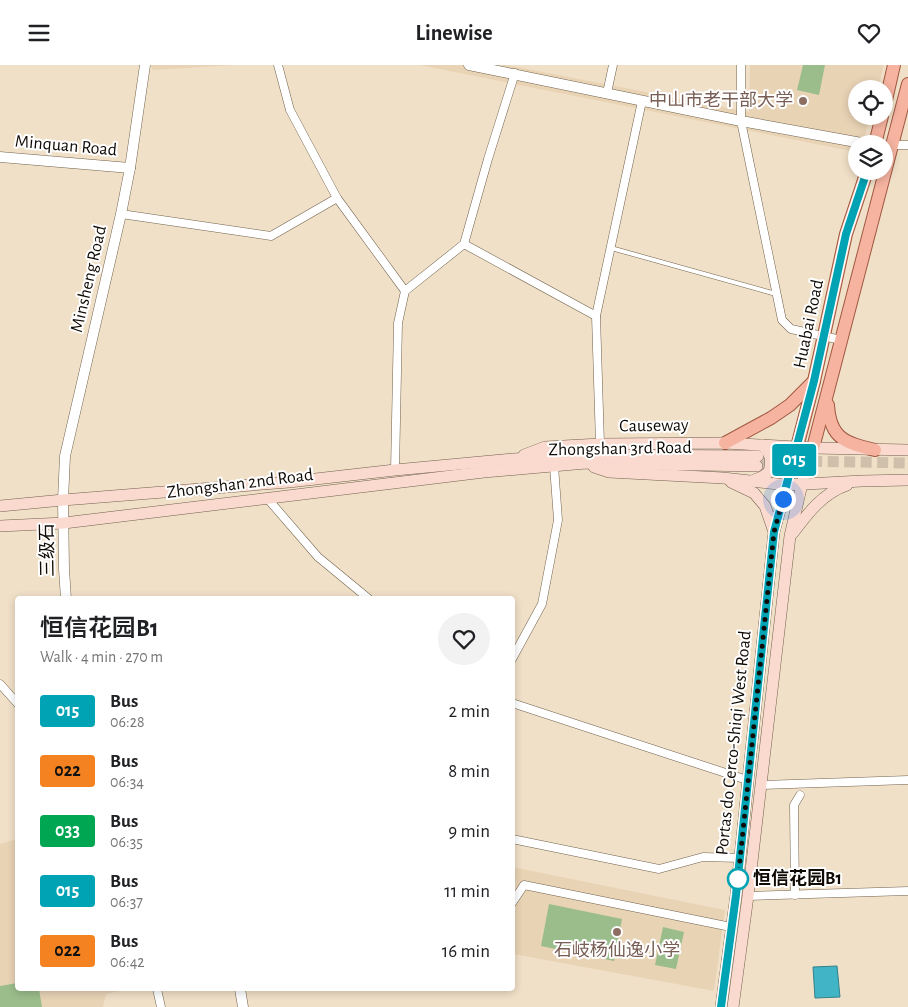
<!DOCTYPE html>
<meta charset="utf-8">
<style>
:root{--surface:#fff;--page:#f2f2f2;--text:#202124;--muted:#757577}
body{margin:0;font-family:"Alegreya Sans","Noto Sans SC",sans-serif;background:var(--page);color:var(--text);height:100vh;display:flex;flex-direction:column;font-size:19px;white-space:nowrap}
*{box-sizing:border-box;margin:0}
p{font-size:16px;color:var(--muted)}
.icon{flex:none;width:28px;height:28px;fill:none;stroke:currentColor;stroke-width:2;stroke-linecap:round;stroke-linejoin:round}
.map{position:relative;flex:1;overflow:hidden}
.sheet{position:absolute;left:15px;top:531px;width:500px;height:395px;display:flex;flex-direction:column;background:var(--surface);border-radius:5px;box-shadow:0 2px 8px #0003}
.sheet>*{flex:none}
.badge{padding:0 10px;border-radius:4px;font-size:18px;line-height:32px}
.fabs{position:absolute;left:848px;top:15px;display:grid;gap:10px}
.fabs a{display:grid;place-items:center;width:45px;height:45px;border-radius:50%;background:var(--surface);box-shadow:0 2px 8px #0003;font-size:25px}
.you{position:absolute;width:25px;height:25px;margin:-12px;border:4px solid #fff;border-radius:50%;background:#1a73e8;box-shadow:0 0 0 8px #1a73e833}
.map>.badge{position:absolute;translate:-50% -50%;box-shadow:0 0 0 2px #fff}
.round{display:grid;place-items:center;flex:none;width:52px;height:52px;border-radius:26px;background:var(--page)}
.summary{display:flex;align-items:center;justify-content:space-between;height:85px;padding:0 25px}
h1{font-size:24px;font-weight:600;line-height:38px}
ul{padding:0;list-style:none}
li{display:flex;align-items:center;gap:15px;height:60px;padding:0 25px}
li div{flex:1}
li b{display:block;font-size:19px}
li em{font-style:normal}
li .badge{min-width:55px;font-weight:700;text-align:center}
header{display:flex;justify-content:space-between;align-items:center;height:65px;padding:0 25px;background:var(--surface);font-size:22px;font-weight:600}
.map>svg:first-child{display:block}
.built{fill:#e9d3b5}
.green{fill:#9bbd8b}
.water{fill:#41b4c5;stroke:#32818b}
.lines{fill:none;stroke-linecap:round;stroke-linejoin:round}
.secondary-tunnel{stroke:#cfc0ab;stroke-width:11;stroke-dasharray:11 5.5;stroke-linecap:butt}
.service-casing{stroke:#71624d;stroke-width:5}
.minor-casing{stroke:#71624d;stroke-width:9}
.tertiary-casing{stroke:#71624d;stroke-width:11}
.secondary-casing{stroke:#71624d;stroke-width:12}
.primary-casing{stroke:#a05740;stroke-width:14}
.service{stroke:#fff;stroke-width:4}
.minor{stroke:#fff;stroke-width:8}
.tertiary{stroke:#fff;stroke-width:10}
.secondary{stroke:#fad9cf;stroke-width:11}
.primary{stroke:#f5b3a0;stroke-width:12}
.line-casing{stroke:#fff;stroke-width:11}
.line{stroke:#00a3b4;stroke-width:8}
.walk{stroke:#100a04;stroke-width:5;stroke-dasharray:0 9}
.education-dot{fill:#8d6e63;stroke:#fff;stroke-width:2}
.stop-dot{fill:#fff;stroke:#00a3b4;stroke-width:2.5}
.labels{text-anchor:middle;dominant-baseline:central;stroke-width:4;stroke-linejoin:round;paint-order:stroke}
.education-label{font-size:18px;fill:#785e54;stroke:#fff;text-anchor:end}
.street-label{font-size:18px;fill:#100a04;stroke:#fff}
.stop-label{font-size:18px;font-weight:bold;fill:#100a04;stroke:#fff;text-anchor:start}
</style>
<header><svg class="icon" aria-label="menu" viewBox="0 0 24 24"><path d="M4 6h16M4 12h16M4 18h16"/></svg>Linewise<svg class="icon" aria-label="heart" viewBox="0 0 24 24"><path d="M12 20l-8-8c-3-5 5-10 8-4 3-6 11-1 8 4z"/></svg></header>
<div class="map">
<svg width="908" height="942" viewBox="0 0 908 942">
<rect width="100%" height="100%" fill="#f1e0c8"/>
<g class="built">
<polygon points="151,0 236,0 152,5"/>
<polygon points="419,0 507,0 749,47 750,0 884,0 878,24 856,24 856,51 870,51 865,70 872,71 870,79 856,79 856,87"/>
<polygon points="17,774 18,924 128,924 106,929 103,942 0,942 0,779"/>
<polygon points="512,802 725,845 714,926 513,889"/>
</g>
<g class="green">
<polygon points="803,0 825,0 819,30 797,25"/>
<polygon points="549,839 622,854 614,896 541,881"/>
<polygon points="663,862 684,867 676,904 655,900"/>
<polygon points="17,918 18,924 39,924 42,942 0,942 0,921"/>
</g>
<polygon class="water" points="837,901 840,932 815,933 813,902"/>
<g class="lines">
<g class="secondary-tunnel">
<polyline points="760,390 801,390"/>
<polyline points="762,401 802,396 908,398"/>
</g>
<g class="service-casing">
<polyline id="service" points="611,183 776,229"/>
</g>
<g class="minor-casing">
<g id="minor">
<polyline points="278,0 290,45 337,133 405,226"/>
<polyline points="741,0 741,56 782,255 791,264 841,275"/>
<polyline points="607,28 613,0"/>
<polyline points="891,80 908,80"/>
<polyline points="121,149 271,171 337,133"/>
<polyline points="464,179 596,251"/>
<polyline points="600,379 596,251 642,36"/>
<polyline points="395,405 398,258 405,226 464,179 488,94 515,8"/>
<polyline points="267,433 318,492 369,534"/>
<polyline points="512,594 542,539 558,455 554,401"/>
<polyline points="0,619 18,639"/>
<polyline points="512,638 747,715"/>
<polyline points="761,720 908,715"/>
<polyline points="512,774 659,804 703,792 740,793"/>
<polyline points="795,830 794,740 800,730"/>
<polyline points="748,831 908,826"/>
<polyline points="512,838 524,820 731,862"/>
<polyline points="157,924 161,942"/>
</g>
</g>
<g class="tertiary-casing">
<g id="tertiary">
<polyline points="469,0 741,56 867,79"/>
<polyline points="0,92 130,103"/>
<polyline points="66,534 64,504 63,435 65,391 121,149 130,103 145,0"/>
<polyline points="240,924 243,942"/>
</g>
</g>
<g class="secondary-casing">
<g id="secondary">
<polyline points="524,390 545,382 600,379 725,378 813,383 908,385"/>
<polyline points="594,402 609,407 723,413 787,420 862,416 908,415"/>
<path d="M 754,415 L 762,412 L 769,407 C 772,396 771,388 762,380"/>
<polyline points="731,417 754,428 765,441 774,467"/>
<polyline points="0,441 63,435 289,417 395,405 513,394 585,390 758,391"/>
<polyline points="0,461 64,458 484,407 586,398 757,401"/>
<path d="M 793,468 C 808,448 823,428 847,420"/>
<polyline points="721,942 736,830 774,467 797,382"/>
<polyline points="733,942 748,831 790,471 802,419 813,383"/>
</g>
</g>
<g class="primary-casing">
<g id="primary">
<polyline points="884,44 894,0"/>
<polyline points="875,79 882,51"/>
<path d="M 828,340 C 830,374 846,378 875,385"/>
<polyline points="725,378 771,353 790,340 814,316"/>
<polyline points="797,382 814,316 846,169 867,106"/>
<polyline points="813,383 908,19"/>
</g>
</g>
<use href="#service" class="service"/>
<use href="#minor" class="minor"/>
<use href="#tertiary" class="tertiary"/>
<use href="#secondary" class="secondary"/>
<use href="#primary" class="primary"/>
</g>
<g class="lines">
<g class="line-casing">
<polyline id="line" points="721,942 736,830 774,467 814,316 846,169 867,106"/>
</g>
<use href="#line" class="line"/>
<polyline class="walk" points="738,814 774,467 783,434"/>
</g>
<g class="education-dot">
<circle cx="803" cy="36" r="5"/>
<circle cx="617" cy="867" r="5"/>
</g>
<circle class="stop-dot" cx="738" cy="814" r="10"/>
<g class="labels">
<g class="education-label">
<text x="793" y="36">中山市老干部大学</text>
<text x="617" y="886" text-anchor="middle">石岐杨仙逸小学</text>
</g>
<g class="street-label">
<text transform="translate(66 81) rotate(5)">Minquan Road</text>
<text transform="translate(89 214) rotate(-77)">Minsheng Road</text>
<text transform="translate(809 259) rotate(-78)">Huabai Road</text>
<text transform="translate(654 361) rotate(-1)">Causeway</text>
<text transform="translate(620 384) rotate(-1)">Zhongshan 3rd Road</text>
<text transform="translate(240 419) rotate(-7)">Zhongshan 2nd Road</text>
<text transform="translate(48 485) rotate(-91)">三级石</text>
<text transform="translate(734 678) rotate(-84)">Portas do Cerco-Shiqi West Road</text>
</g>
<g class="stop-label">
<text x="753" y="814">恒信花园B1</text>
</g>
</g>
</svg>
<div class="fabs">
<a><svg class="icon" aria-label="locate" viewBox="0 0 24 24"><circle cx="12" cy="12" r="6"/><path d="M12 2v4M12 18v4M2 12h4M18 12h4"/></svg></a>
<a><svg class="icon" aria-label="layers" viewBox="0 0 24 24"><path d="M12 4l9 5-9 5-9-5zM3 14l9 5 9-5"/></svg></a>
</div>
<div class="you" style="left:783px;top:434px"></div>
<b class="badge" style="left:794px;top:395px;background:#00a3b4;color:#fff">015</b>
<section class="sheet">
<div class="summary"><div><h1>恒信花园B1</h1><p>Walk · 4 min · 270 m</p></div><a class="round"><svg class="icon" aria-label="heart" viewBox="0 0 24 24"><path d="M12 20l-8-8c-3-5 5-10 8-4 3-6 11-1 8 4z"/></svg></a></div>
<ul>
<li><span class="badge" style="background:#00a3b4;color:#fff">015</span><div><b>Bus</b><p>06:28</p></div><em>2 min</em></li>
<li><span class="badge" style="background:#f58220;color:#111">022</span><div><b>Bus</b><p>06:34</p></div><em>8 min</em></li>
<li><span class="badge" style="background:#00a651;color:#fff">033</span><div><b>Bus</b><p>06:35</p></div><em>9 min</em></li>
<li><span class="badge" style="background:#00a3b4;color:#fff">015</span><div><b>Bus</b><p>06:37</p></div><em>11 min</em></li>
<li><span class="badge" style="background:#f58220;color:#111">022</span><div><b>Bus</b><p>06:42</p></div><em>16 min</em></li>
</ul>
</section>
</div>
